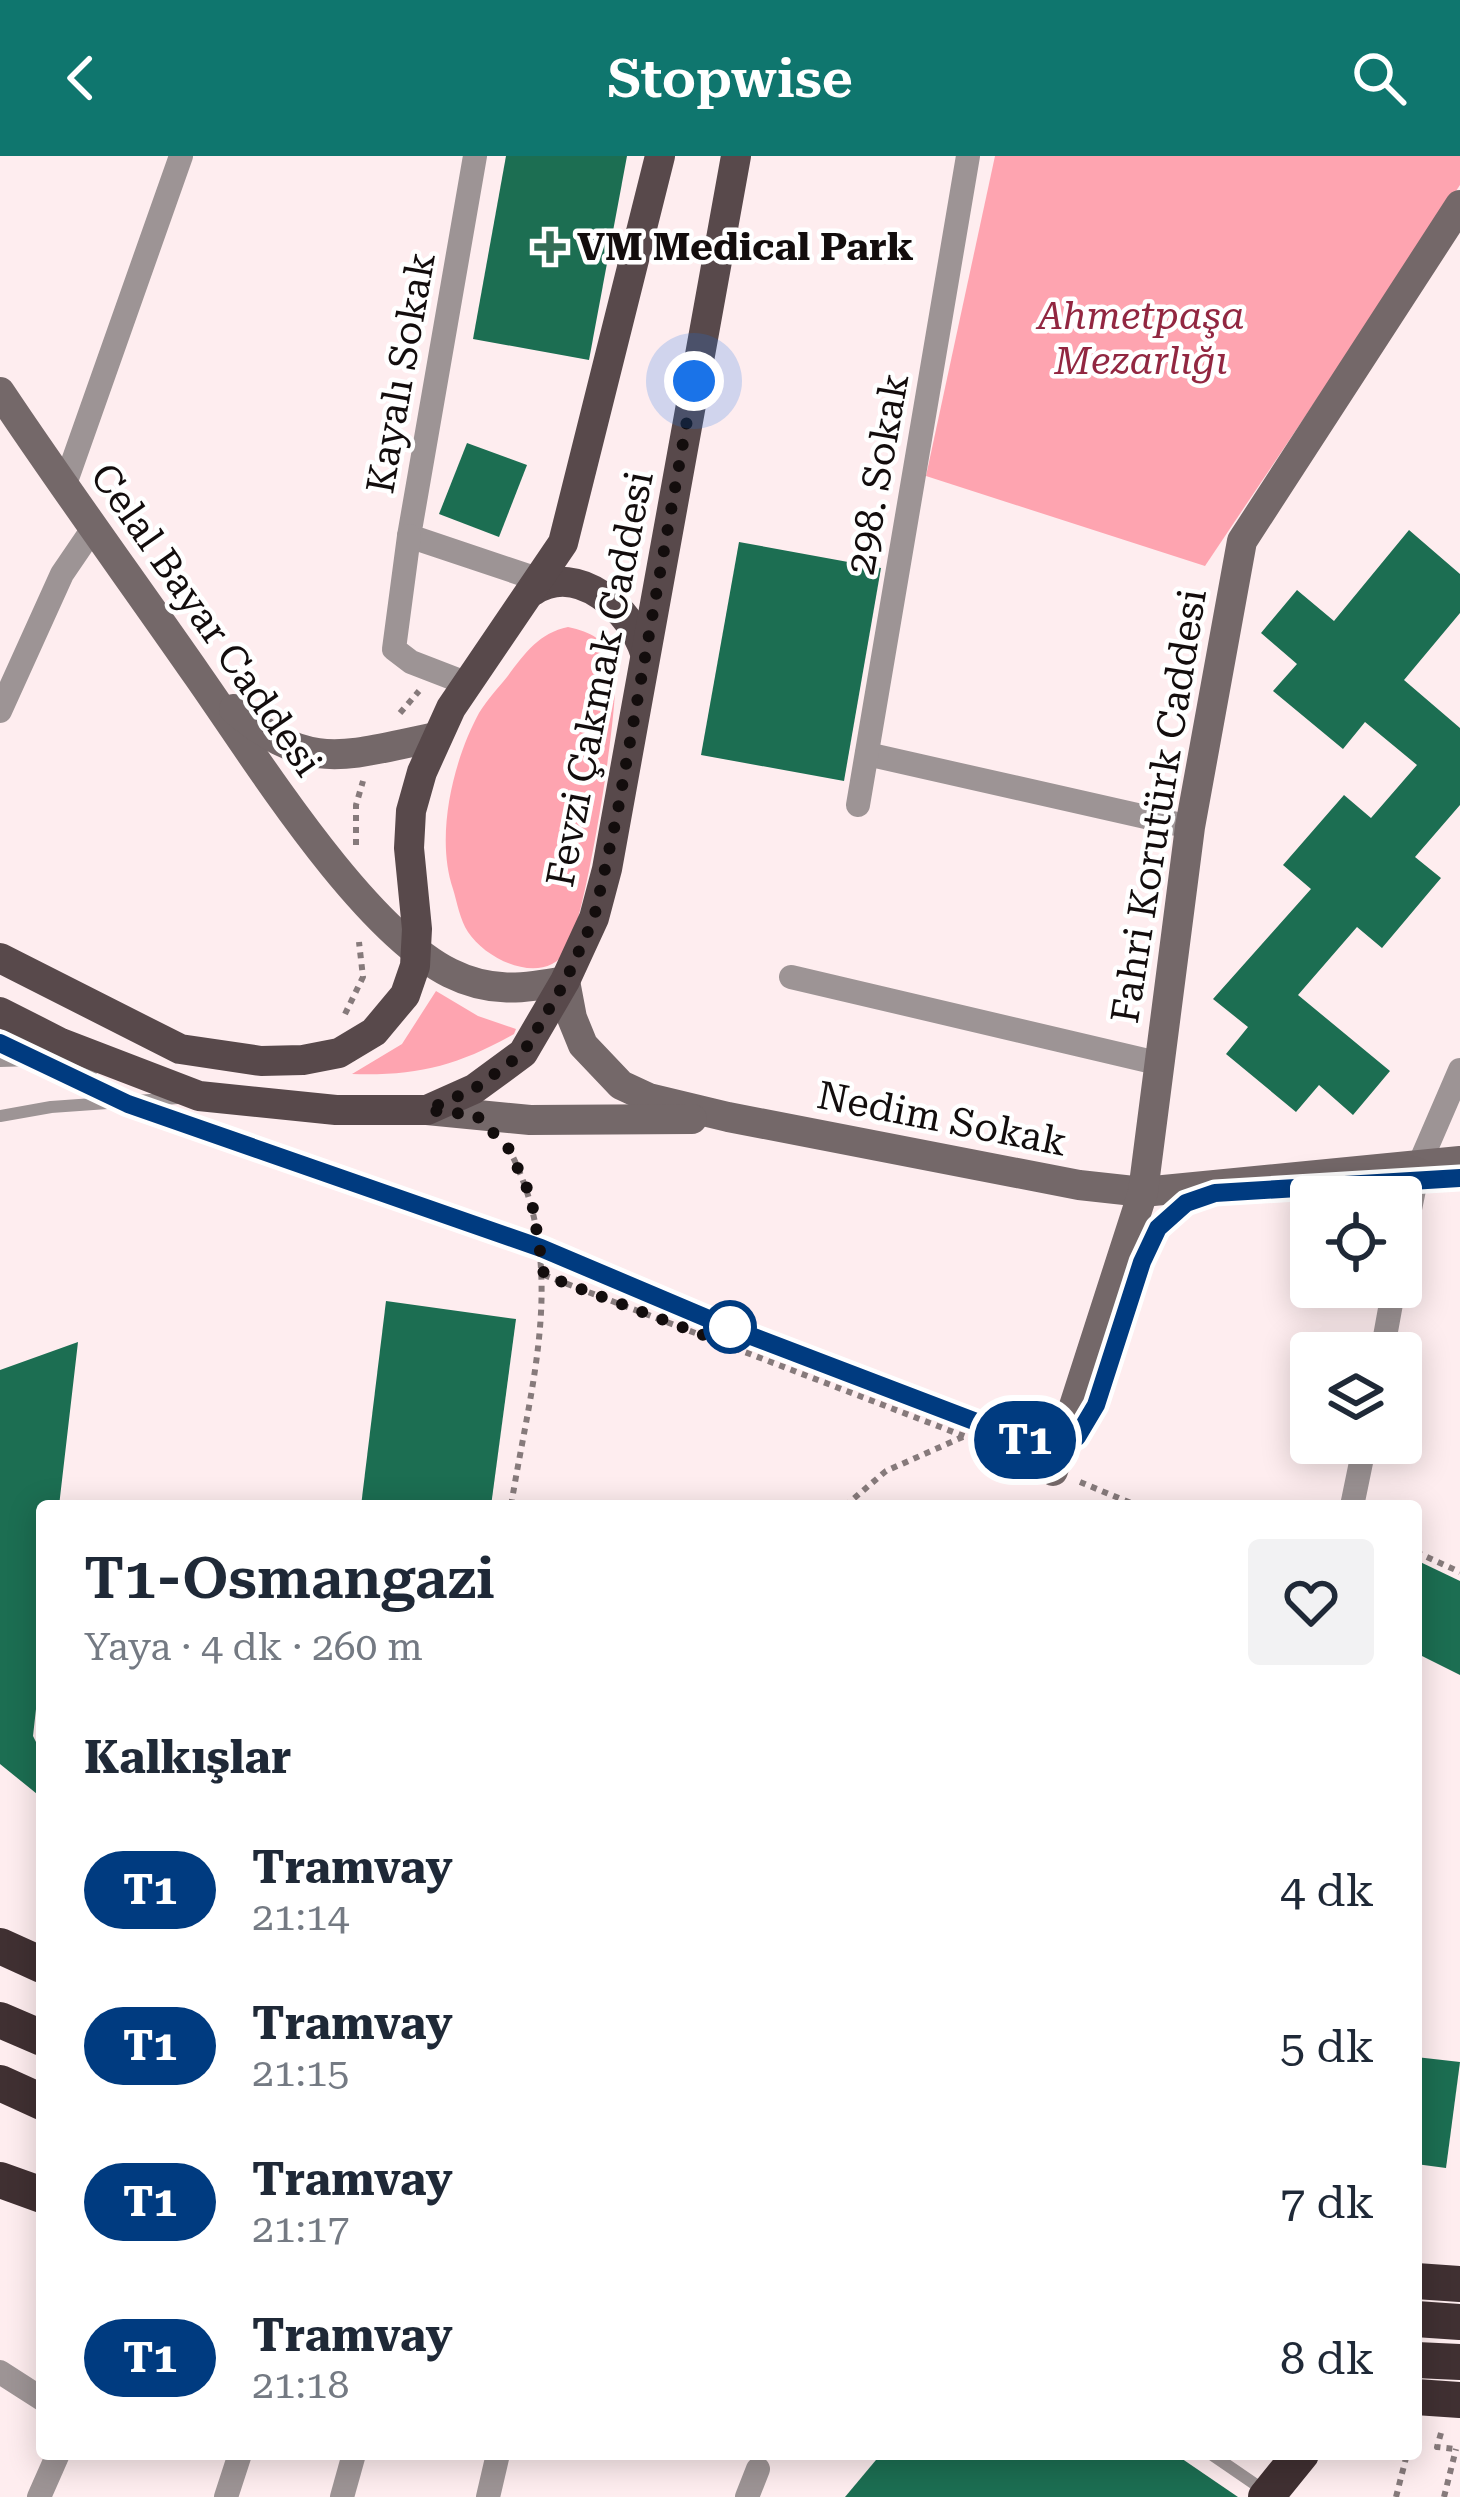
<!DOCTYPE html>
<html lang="tr">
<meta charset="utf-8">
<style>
:root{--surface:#fff;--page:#f2f2f3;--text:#1f2937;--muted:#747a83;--accent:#0f766e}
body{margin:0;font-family:"Roboto Serif",serif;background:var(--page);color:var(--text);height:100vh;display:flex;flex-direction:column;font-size:45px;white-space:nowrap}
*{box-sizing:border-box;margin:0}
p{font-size:39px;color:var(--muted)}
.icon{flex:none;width:66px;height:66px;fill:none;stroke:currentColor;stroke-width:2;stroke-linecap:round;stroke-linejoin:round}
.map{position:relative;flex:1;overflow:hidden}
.drawer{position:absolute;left:36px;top:1344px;width:1386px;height:960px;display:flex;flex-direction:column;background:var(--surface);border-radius:12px;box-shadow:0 6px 30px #0003}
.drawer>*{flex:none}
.badge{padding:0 24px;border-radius:39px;font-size:42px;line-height:78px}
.buttons{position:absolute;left:1290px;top:1020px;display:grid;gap:24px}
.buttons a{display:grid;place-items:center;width:132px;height:132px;border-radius:12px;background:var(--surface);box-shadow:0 6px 30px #0003;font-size:60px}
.you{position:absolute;width:60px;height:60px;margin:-30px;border:9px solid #fff;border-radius:50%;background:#1a73e8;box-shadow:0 0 0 18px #1a73e833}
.map>.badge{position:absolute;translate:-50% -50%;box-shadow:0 0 0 6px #fff}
h2{padding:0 48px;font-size:45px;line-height:108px}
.round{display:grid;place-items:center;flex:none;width:126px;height:126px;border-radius:12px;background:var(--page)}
.overview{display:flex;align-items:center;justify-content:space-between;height:204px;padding:0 48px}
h1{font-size:57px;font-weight:600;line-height:90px}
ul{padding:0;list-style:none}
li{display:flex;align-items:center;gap:36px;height:156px;padding:0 48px}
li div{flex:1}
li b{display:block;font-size:45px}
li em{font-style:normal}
li .badge{min-width:132px;font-weight:700;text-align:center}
header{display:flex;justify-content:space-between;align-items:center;height:156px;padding:0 48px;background:var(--accent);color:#fff;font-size:54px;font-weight:600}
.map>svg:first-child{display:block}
.green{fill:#fea4b0}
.building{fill:#1c6e52}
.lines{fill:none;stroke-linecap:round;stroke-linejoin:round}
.path{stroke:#867a7b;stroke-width:6;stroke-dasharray:6 6;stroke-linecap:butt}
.lane{stroke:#9d9495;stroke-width:12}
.street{stroke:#9d9495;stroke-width:24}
.secondary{stroke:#746869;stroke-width:30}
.primary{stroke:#58494b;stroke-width:30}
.highway{stroke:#403032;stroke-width:36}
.tram{stroke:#3f3738;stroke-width:3}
.line-casing{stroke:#fff;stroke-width:27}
.line{stroke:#003b80;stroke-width:18}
.walk{stroke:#130d0d;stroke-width:12;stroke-dasharray:0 21.6}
.poi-dot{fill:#336d56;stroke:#fff;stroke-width:4.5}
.stop-dot{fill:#fff;stroke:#003b80;stroke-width:6}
.labels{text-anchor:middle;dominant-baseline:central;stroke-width:9;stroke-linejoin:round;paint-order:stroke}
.poi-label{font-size:39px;font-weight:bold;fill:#130d0d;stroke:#fff;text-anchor:start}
.park-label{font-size:39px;font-style:italic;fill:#922741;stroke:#fff}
.street-label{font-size:39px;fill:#130d0d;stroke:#fff}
</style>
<header><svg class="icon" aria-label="back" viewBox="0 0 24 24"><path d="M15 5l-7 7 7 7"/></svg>Stopwise<svg class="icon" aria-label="search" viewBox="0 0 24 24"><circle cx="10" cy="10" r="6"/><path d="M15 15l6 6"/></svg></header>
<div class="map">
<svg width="1460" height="2341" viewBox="0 0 1460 2341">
<rect width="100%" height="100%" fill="#feedef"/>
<g class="green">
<polygon points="995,0 1460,0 1460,29 1205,410 926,320"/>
<path d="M 568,471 C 591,476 607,484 614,508 C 623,537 585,766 567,794 C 544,831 487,805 468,776 C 460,764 457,746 453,733 C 435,680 453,605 479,557 C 487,544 498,532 507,521 C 525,497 539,477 568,471 Z"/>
<path d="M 436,835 L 478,860 L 516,873 L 514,878 C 457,910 417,920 352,918 L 402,888 Z"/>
</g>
<g class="building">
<polygon points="506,0 627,0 589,204 473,183"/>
<polygon points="467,287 527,309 499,381 439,358"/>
<polygon points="1409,374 1460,418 1460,457 1404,524 1460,572 1460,649 1415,701 1441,722 1382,792 1357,771 1298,839 1390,915 1353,959 1319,929 1296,956 1226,898 1248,871 1213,843 1311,733 1283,709 1344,639 1371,662 1417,609 1365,566 1343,593 1273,535 1297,508 1261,477 1297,434 1334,465"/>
<polygon points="739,386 881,412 844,625 701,599"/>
<polygon points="386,1145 516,1163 491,1350 361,1350"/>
<polygon points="78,1186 59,1350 42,1350 42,1499 33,1580 42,1598 42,1642 0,1608 0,1214"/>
<polygon points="1416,1404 1460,1425 1460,1519 1416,1497"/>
<polygon points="1416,1901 1460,1906 1446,2012 1416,2008"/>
<polygon points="881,2298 1175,2298 1238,2341 845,2341"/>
</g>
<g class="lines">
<g class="path">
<polyline points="400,557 419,535"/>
<polyline points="356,689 356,649 363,625"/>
<polyline points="345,858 363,821 359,786"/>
<path d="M 508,991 C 570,1110 531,1225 511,1350"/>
<polyline points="544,1119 1029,1305"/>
<polyline points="1080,1326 1138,1350"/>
<polyline points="845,1350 886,1315 965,1280"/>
<polyline points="1416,1396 1460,1416"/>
<polyline points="1441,2277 1437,2291 1455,2293"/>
<polyline points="1396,2341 1407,2298"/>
<polyline points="1444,2341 1456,2293"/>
</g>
<g class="lane">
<polyline points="0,905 33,904 94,912"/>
<polyline points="0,960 51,951 178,942"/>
<polyline points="1211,2298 1262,2333"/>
</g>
<g class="street">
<polyline points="475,0 409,380 540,424"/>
<polyline points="64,331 181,0"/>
<polyline points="409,380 394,493 411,506 468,528"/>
<polyline points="0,555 62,418 94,371"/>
<polyline points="867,598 1190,671"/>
<polyline points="858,649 968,0"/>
<polyline points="791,821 1157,907"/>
<polyline points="1401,1097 1419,1009 1460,914"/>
<polyline points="1382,1197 1394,1131"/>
<polyline points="1352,1350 1365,1287"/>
<polyline points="0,2216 42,2243"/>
<polyline points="39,2341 58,2298"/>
<polyline points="226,2341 240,2298"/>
<polyline points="342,2341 354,2298"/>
<polyline points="488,2341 498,2298"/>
<polyline points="747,2341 758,2313"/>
</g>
<g class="secondary">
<path d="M 0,236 C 64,332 132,425 198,520 C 257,604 361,772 450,817 C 490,837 523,833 565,825 L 572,862 L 583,889 L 621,929 L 649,942 L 728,961 L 1079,1029 L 1143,1036 L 1460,1005"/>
<path d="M 234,553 C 311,619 347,598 437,581"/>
<polyline points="427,954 530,964 692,963"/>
<polyline points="1053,1315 1143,1036 1190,671 1242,385 1460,49"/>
</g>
<g class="primary">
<path d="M 533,435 C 578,405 632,455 645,497"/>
<polyline points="0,802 180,893 261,905 303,904 339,897 374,876 405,839 415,810 417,773 409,692 411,655 422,616 451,552 563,387 660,0"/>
<polyline points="0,856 61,887 199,940 336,954 427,954 474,933 523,897 565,825 594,762 607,713 736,0"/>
</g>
<g class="highway">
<polyline points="0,1790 42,1809"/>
<polyline points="0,1864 42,1882"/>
<polyline points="0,1927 42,1946"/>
<polyline points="0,2024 42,2039"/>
<polyline points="1416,2125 1460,2128"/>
<polyline points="1416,2163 1460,2166"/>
<polyline points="1416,2204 1460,2206"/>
<polyline points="1416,2241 1460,2244"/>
<polyline points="1266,2341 1301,2298"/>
</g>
<polyline class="tram" points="0,887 127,948 541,1092 729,1172 1026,1285 1062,1287 1077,1281 1096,1249 1142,1106 1158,1072 1186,1047 1215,1037 1460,1022"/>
</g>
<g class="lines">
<g class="line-casing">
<polyline id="line" points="0,887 128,948 541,1092 730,1172 1026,1285 1062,1288 1077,1281 1096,1249 1142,1106 1158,1072 1186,1047 1215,1037 1460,1022"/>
</g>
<use href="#line" class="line"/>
<polyline class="walk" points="694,225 617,659 594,762 565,826 523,897 474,933 427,954 476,959 509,993 531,1041 544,1119 714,1183 730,1171"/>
</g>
<path class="poi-dot" d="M544 73h12v12h12v12h-12v12h-12v-12h-12v-12h12z"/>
<circle class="stop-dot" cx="730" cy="1171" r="24"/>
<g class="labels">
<g class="poi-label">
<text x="577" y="91">VM Medical Park</text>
</g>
<g class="park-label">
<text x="1141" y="160">Ahmetpaşa<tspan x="1141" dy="45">Mezarlığı</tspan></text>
</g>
<g class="street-label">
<text transform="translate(401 217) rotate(-80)">Kayalı Sokak</text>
<text transform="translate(878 318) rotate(-80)">298. Sokak</text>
<text transform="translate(206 464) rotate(55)">Celal Bayar Caddesi</text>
<text transform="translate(600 523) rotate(-79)">Fevzi Çakmak Caddesi</text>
<text transform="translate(1159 650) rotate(-81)">Fahri Korutürk Caddesi</text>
<text transform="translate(942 963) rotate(11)">Nedim Sokak</text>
</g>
</g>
</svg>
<div class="buttons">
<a><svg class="icon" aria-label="locate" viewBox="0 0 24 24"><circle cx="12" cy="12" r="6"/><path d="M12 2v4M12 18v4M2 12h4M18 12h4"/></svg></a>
<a><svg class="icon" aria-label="layers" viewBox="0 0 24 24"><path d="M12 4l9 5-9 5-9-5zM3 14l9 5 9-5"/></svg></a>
</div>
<div class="you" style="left:694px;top:225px"></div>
<b class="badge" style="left:1025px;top:1284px;background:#003b80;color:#fff">T1</b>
<section class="drawer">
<div class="overview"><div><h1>T1-Osmangazi</h1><p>Yaya · 4 dk · 260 m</p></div><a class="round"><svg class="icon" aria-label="heart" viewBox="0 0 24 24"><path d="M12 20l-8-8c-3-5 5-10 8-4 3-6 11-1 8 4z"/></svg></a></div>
<h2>Kalkışlar</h2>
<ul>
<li><span class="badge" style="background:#003b80;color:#fff">T1</span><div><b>Tramvay</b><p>21:14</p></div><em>4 dk</em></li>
<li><span class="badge" style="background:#003b80;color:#fff">T1</span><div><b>Tramvay</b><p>21:15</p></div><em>5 dk</em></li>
<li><span class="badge" style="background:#003b80;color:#fff">T1</span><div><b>Tramvay</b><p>21:17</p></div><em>7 dk</em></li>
<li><span class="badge" style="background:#003b80;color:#fff">T1</span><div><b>Tramvay</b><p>21:18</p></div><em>8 dk</em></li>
</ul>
</section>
</div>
